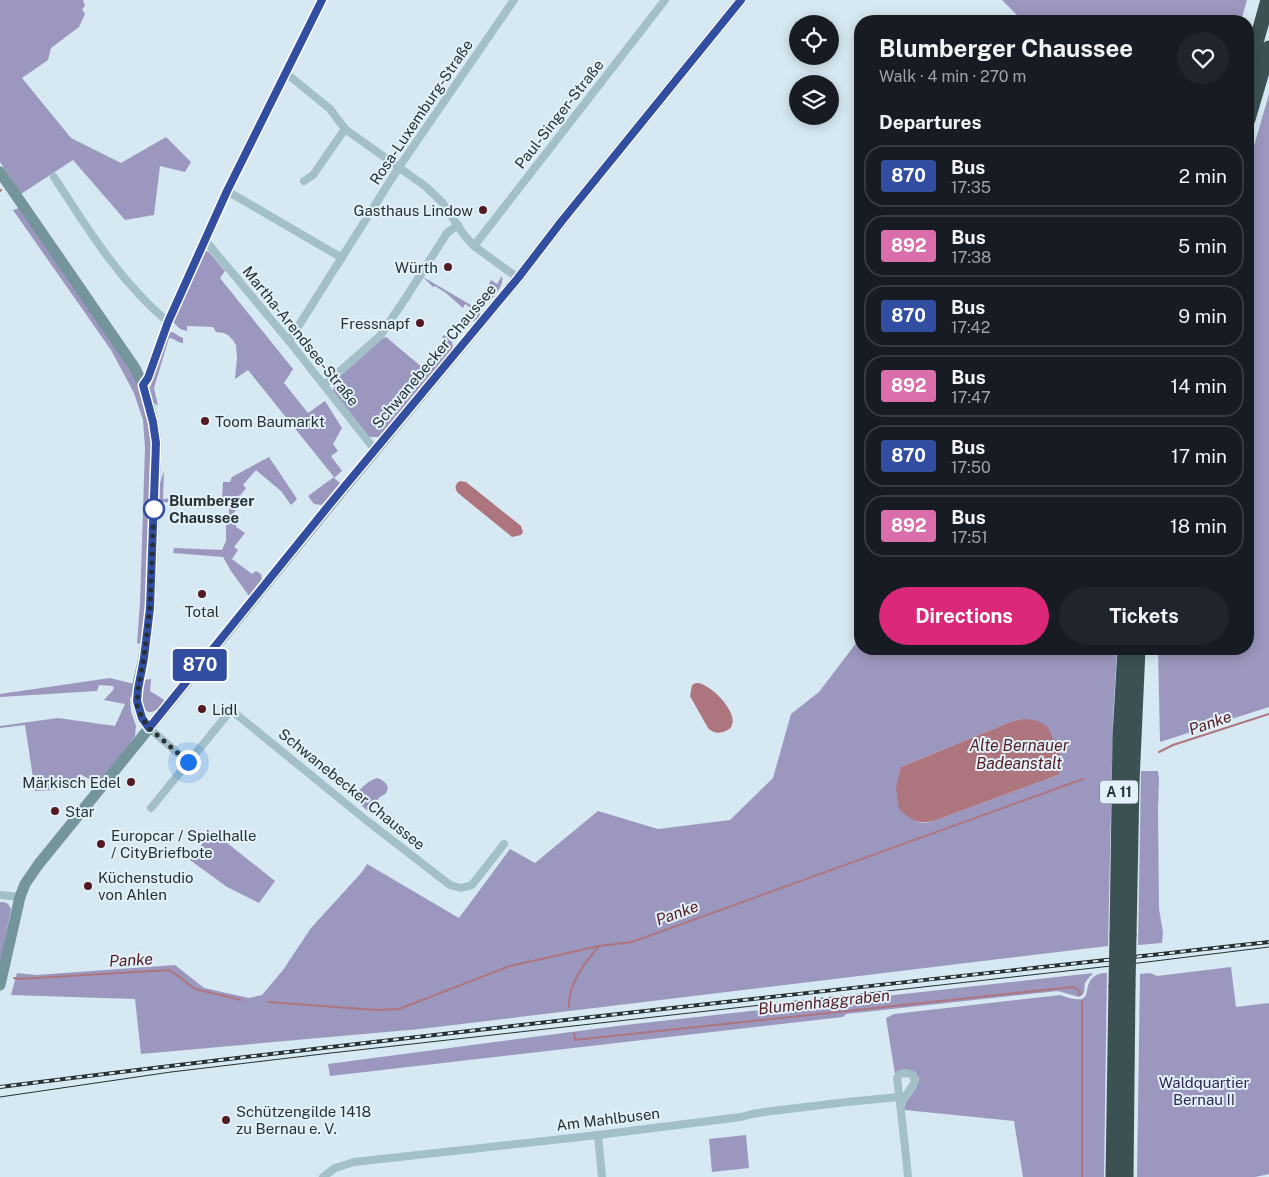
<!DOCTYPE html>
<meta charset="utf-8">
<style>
:root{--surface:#171b24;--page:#20242c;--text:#f1f3f6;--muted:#9ea1a6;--line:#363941;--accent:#db2777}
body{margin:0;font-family:"Public Sans",sans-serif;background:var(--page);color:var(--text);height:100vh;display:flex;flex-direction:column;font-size:19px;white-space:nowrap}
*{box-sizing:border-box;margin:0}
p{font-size:16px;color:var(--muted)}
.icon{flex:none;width:28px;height:28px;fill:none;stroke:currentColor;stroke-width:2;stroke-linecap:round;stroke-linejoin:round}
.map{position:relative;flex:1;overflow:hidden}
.side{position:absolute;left:854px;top:15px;width:400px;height:640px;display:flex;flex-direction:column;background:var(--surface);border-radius:20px;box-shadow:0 2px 12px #0003}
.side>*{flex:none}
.badge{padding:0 10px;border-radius:4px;font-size:18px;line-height:32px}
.fabs{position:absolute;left:789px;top:15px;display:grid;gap:10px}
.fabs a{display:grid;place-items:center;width:50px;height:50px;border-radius:50%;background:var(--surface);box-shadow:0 2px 12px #0003;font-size:25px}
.you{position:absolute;width:25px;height:25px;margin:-12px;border:4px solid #fff;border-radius:50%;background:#1a73e8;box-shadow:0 0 0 8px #1a73e833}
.map>.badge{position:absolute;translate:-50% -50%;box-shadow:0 0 0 2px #fff}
h2{padding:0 25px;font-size:19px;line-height:45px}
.round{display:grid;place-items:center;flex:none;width:52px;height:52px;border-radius:26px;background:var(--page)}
.headline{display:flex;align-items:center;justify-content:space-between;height:85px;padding:0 25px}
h1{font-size:24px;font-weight:700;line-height:38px}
.primary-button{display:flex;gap:10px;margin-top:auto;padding:10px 25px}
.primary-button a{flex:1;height:58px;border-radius:30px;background:var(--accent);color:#fff;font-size:20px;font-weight:700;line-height:58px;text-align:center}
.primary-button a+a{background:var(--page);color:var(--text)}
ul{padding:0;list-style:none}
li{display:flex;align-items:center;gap:15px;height:62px;margin:0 10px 8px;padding:0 15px;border:2px solid var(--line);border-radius:20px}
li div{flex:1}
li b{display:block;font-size:19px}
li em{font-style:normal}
li .badge{min-width:55px;font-weight:700;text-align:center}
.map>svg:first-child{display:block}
.green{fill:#9c97bf;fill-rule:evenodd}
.water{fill:#ad757e}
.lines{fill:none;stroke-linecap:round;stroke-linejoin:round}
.stream{stroke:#ad757e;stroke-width:2}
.street{stroke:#a3bfc8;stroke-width:8}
.secondary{stroke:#74959c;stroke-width:11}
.highway{stroke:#3c5154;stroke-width:15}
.tram{stroke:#253133;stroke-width:1}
.rail-casing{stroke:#253133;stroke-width:4}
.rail{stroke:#e2f1f9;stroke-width:2;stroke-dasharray:5.5;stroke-linecap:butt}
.highway-bridge{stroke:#3c5154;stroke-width:15}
.line-casing{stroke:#fff;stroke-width:11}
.line{stroke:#324ea1;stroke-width:8}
.walk{stroke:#253133;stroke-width:5;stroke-dasharray:0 9}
.poi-dot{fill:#541b22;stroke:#e2f1f9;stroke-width:2}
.stop-dot{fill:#fff;stroke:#324ea1;stroke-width:2.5}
.labels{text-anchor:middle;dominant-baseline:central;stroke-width:4;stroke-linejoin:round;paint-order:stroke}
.shield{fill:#e2f1f9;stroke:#5e6b6e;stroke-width:1}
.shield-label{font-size:14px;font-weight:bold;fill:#253133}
.street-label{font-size:15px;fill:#253133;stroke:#e2f1f9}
.poi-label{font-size:15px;fill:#253133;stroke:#e2f1f9;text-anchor:start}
.stop-label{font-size:15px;font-weight:bold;fill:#253133;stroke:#e2f1f9;text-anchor:start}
.park-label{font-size:15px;fill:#2f2951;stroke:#e2f1f9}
.water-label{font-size:16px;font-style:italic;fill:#541b22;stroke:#e2f1f9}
</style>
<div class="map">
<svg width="1269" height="1177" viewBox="0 0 1269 1177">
<rect width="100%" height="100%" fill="#d6e8f1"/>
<g class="green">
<polygon points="0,0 83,0 85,6 82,9 85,14 79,27 51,48 48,60 22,78 71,138 121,163 166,137 191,162 185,172 160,166 154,215 125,220 73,160 21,194 0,162"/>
<polygon points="1002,0 1247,0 1241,21 1023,21"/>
<polygon points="1269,94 1269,707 1160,742 1158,649 1248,649 1248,167"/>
<path d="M 19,208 L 129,366 C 135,380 143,394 146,409 C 152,434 151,460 151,485 C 151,538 146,592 142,645 L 137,643 L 140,603 L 145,448 L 143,420 L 134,393 L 111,350 L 13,210 Z"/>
<polygon points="203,250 209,252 225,271 220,278 293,369 284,383 308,413 325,401 342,428 333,444 338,451 331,456 342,471 334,478 340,483 322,505 314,504 308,496 334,477 248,370 235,379 237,358 236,345 233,340 228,335 224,333 216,332 213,327 187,326 187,331 180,329 172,321"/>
<path d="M 502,276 C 504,286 496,293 490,301 L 488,300 L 479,312 L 481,315 L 476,320 L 474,321 L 469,317 L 474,310 L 465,304 L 463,308 L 446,293 L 435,286 L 433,287 L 423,277 L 476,308 L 491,286 L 489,284 L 491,280 L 497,284 Z"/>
<path d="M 172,332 C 176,333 179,337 183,338 L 183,343 C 178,343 174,338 169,338 L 154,388 L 158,406 L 154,403 L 150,388 L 168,333 Z"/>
<polygon points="444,335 452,342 453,349 380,437 369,437 333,393 334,384 338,378 382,339 386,337 423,368 446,341 442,337"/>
<polygon points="269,457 297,499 291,505 281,491 256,470 243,485 246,488 232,506 236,510 232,515 236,518 236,527 245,533 234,547 238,550 232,559 252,574 256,571 261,574 262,579 249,596 231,571 223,557 173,553 174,548 222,550 226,541 226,519 229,518 229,504 163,502 162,512 159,513 160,483 164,471 163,499 172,498 222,500 223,482 230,482 232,477"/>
<path d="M 860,638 L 860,649 L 1117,649 L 1113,718 L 1108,946 L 420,1029 L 141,1054 L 135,999 L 11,995 L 17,973 L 36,975 L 175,965 L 204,988 L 249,998 L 262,995 L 283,970 L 311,928 L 362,872 L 367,864 L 459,918 L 510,849 L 535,863 L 598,811 L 658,829 L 730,820 L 773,778 L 791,714 L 819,692 ZM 1022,719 L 1058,775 L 934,821 L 925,823 L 916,822 L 901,767 L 1010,722 Z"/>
<path d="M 110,678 L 134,684 L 130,699 L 131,712 L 136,726 L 135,736 L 104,778 C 95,784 89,779 80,774 L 70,789 L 35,791 L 25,725 L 0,728 L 0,726 L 58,718 L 115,726 L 125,704 L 104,700 L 114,689 L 113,686 L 99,685 L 97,691 L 0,697 L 0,694 Z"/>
<path d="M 151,679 L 150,691 L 166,701 C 142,728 140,700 144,680 Z"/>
<polygon points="1141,771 1158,771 1159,778 1158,809 1159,909 1163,932 1162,943 1138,945"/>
<path d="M 377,778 C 384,780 391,786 386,793 C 383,796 382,795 379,798 C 375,802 372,807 369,812 L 353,798 C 359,790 367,781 377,778 Z"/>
<polygon points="212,831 275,881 259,903 227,887 190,860"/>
<path d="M 0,902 C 7,902 8,903 11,909 L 1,959 L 0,959 Z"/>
<polygon points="1231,967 1236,1007 1269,1003 1269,1174 1255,1177 1137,1177 1140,974 1150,973 1157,976"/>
<path d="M 1093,973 C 1091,976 1087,979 1085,983 C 1083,990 1087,993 1079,997 L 1058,991 L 846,1014 L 843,1017 L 330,1076 L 328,1064 L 625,1025 Z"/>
<path d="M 1107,973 L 1104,1177 L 1023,1177 L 1014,1121 L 905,1110 L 904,1107 C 908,1096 918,1090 919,1078 L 914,1072 L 899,1071 L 895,1074 L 886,1018 L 894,1014 L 1060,995 C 1102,1010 1076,982 1099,974 C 1101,973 1104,973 1107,973 Z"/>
<polygon points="746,1135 749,1168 712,1172 709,1139"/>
</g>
<g class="water">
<path d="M 460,481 L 466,482 L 521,526 L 523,532 L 521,535 L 512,537 L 458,493 C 454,488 455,484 460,481 Z"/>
<path d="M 696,683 C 712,682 751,725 723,732 C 717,734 712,732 708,728 L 690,696 L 692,685 Z"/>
<path d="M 1022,719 L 1036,720 L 1048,727 L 1062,760 L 1061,769 L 1058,775 L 934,821 C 915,825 913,820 899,809 L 896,788 L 901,767 L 1010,722 Z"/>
</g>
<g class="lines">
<g class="stream">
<polyline points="0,191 1,190"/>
<polyline points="1159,752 1173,745 1269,714"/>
<polyline points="14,978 18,979 170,970 195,989 241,1000"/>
<polyline points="1082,1001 1082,1177"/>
<polyline points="268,1002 376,1010 399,1009 510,966 599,946 632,942 1083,779"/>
<path d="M 569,1007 C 568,983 585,963 599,946"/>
<path d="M 574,1033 L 575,1040 L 1072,987 C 1076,988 1079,989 1080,994"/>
</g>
<g class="street">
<polyline points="285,74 292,78 330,109 345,129 425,186 442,202 464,235 474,246 518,278"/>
<path d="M 54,177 C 87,228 120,282 168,322"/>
<polyline points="304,181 313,175 345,129"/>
<polyline points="227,191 342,258"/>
<polyline points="205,240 289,341 375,450"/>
<polyline points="474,246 665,0"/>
<polyline points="289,341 399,167 514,0"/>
<polyline points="143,385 148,378 168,322 227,191 322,0"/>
<polyline points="324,385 380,336 407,296 447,233 458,225"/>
<polyline points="149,728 188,762"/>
<polyline points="151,808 231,710 366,820 450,885 461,888 472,885 504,844"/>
<polyline points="0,895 20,897"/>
<path d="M 900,1105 C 904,1096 911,1090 915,1081 L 913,1075 L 907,1073 L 900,1074 L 897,1078 C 901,1111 905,1144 908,1177"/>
<polyline points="598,1135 602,1177"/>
<polyline points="323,1177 335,1168 354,1162 598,1135 741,1117 752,1114 772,1111 847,1102 899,1097"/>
</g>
<g class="secondary">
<polyline points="0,172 135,368 143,385 148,401 153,422 156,443 150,608 144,657 137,689 137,701 142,718 149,728"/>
<polyline points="0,985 20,897 25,884 38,865 331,504 518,278 561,222 741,0"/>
</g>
<g class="highway">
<polyline points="1248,71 1268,0"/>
<polyline points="1248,119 1269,48"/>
<polyline points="1129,935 1132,782 1138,649"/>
<polyline points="1117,936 1120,736 1125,649"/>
<polyline points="1113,1177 1116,986"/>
<polyline points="1126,1177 1128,986"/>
</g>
<polyline class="tram" points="0,1097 171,1072 331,1053 1147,962 1269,947"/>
<g class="rail-casing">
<path id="rail" d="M 0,1087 C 422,1034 846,989 1269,942"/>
</g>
<use href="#rail" class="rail"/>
<g class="highway-bridge">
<polyline points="1116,986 1117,936"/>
<polyline points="1128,986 1129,935"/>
</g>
</g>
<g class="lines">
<g class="line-casing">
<polyline id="line" points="322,0 227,191 168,322 148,378 143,385 153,422 156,443 150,608 144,658 138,689 137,701 142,718 149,728 330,504 518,278 561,222 741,0"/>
</g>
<use href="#line" class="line"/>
<polyline class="walk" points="154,509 150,608 144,658 138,689 137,705 142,718 149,728 188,762"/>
</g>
<g class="poi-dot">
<circle cx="483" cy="210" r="5"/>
<circle cx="448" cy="267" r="5"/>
<circle cx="420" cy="323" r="5"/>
<circle cx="205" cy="421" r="5"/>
<circle cx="202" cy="594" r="5"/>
<circle cx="202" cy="709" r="5"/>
<circle cx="131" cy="782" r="5"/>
<circle cx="55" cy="811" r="5"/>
<circle cx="101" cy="844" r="5"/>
<circle cx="88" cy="886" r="5"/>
<circle cx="226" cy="1120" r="5"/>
</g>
<circle class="stop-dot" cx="154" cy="509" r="10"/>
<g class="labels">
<rect class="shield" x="1100" y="780.5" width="38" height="23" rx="4"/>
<g class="shield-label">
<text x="1119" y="792">A 11</text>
</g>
<g class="street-label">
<text transform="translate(421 112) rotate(-56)">Rosa-Luxemburg-Straße</text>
<text transform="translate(559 114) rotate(-52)">Paul-Singer-Straße</text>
<text transform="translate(301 336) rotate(51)">Martha-Arendsee-Straße</text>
<text transform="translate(434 356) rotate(-50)">Schwanebecker Chaussee</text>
<text transform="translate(352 789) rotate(39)">Schwanebecker Chaussee</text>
<text transform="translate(608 1119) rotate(-7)">Am Mahlbusen</text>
</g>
<g class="poi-label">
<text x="473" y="210" text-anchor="end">Gasthaus Lindow</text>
<text x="438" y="267" text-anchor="end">Würth</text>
<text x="410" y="323" text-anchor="end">Fressnapf</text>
<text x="215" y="421">Toom Baumarkt</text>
<text x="202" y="611" text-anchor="middle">Total</text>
<text x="212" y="709">Lidl</text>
<text x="121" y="782" text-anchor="end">Märkisch Edel</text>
<text x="65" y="811">Star</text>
<text x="111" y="835">Europcar / Spielhalle<tspan x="111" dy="17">/ CityBriefbote</tspan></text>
<text x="98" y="877">Küchenstudio<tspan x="98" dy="17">von Ahlen</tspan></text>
<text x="236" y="1111">Schützengilde 1418<tspan x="236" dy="17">zu Bernau e. V.</tspan></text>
</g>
<g class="stop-label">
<text x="169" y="500">Blumberger<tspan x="169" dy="17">Chaussee</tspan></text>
</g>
<g class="park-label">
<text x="1204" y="1082">Waldquartier<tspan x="1204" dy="17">Bernau II</tspan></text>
</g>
<g class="water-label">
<text transform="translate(1210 723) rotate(-19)">Panke</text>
<text x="1019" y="745">Alte Bernauer<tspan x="1019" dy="18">Badeanstalt</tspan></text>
<text transform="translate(677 913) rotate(-20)">Panke</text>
<text transform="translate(131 960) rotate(-3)">Panke</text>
<text transform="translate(824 1002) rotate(-6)">Blumenhaggraben</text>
</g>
</g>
</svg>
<div class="fabs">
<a><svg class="icon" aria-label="locate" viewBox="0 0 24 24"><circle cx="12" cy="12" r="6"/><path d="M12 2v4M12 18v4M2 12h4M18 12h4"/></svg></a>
<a><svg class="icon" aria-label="layers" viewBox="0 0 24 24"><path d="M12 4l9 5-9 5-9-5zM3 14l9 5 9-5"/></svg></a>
</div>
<div class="you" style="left:188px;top:762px"></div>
<b class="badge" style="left:200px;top:665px;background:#324ea1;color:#fff">870</b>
<section class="side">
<div class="headline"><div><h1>Blumberger Chaussee</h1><p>Walk · 4 min · 270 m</p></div><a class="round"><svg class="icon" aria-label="heart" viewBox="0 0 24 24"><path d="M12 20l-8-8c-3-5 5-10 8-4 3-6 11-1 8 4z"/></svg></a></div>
<h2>Departures</h2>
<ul>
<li><span class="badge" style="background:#324ea1;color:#fff">870</span><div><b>Bus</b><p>17:35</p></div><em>2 min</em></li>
<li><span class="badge" style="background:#da6eab;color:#fff">892</span><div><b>Bus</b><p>17:38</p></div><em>5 min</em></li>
<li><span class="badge" style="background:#324ea1;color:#fff">870</span><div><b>Bus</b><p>17:42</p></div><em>9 min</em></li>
<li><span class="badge" style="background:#da6eab;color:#fff">892</span><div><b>Bus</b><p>17:47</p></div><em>14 min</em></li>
<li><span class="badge" style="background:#324ea1;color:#fff">870</span><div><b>Bus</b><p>17:50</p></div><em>17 min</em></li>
<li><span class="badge" style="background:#da6eab;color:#fff">892</span><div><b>Bus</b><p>17:51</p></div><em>18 min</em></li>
</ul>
<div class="primary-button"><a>Directions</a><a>Tickets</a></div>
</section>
</div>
